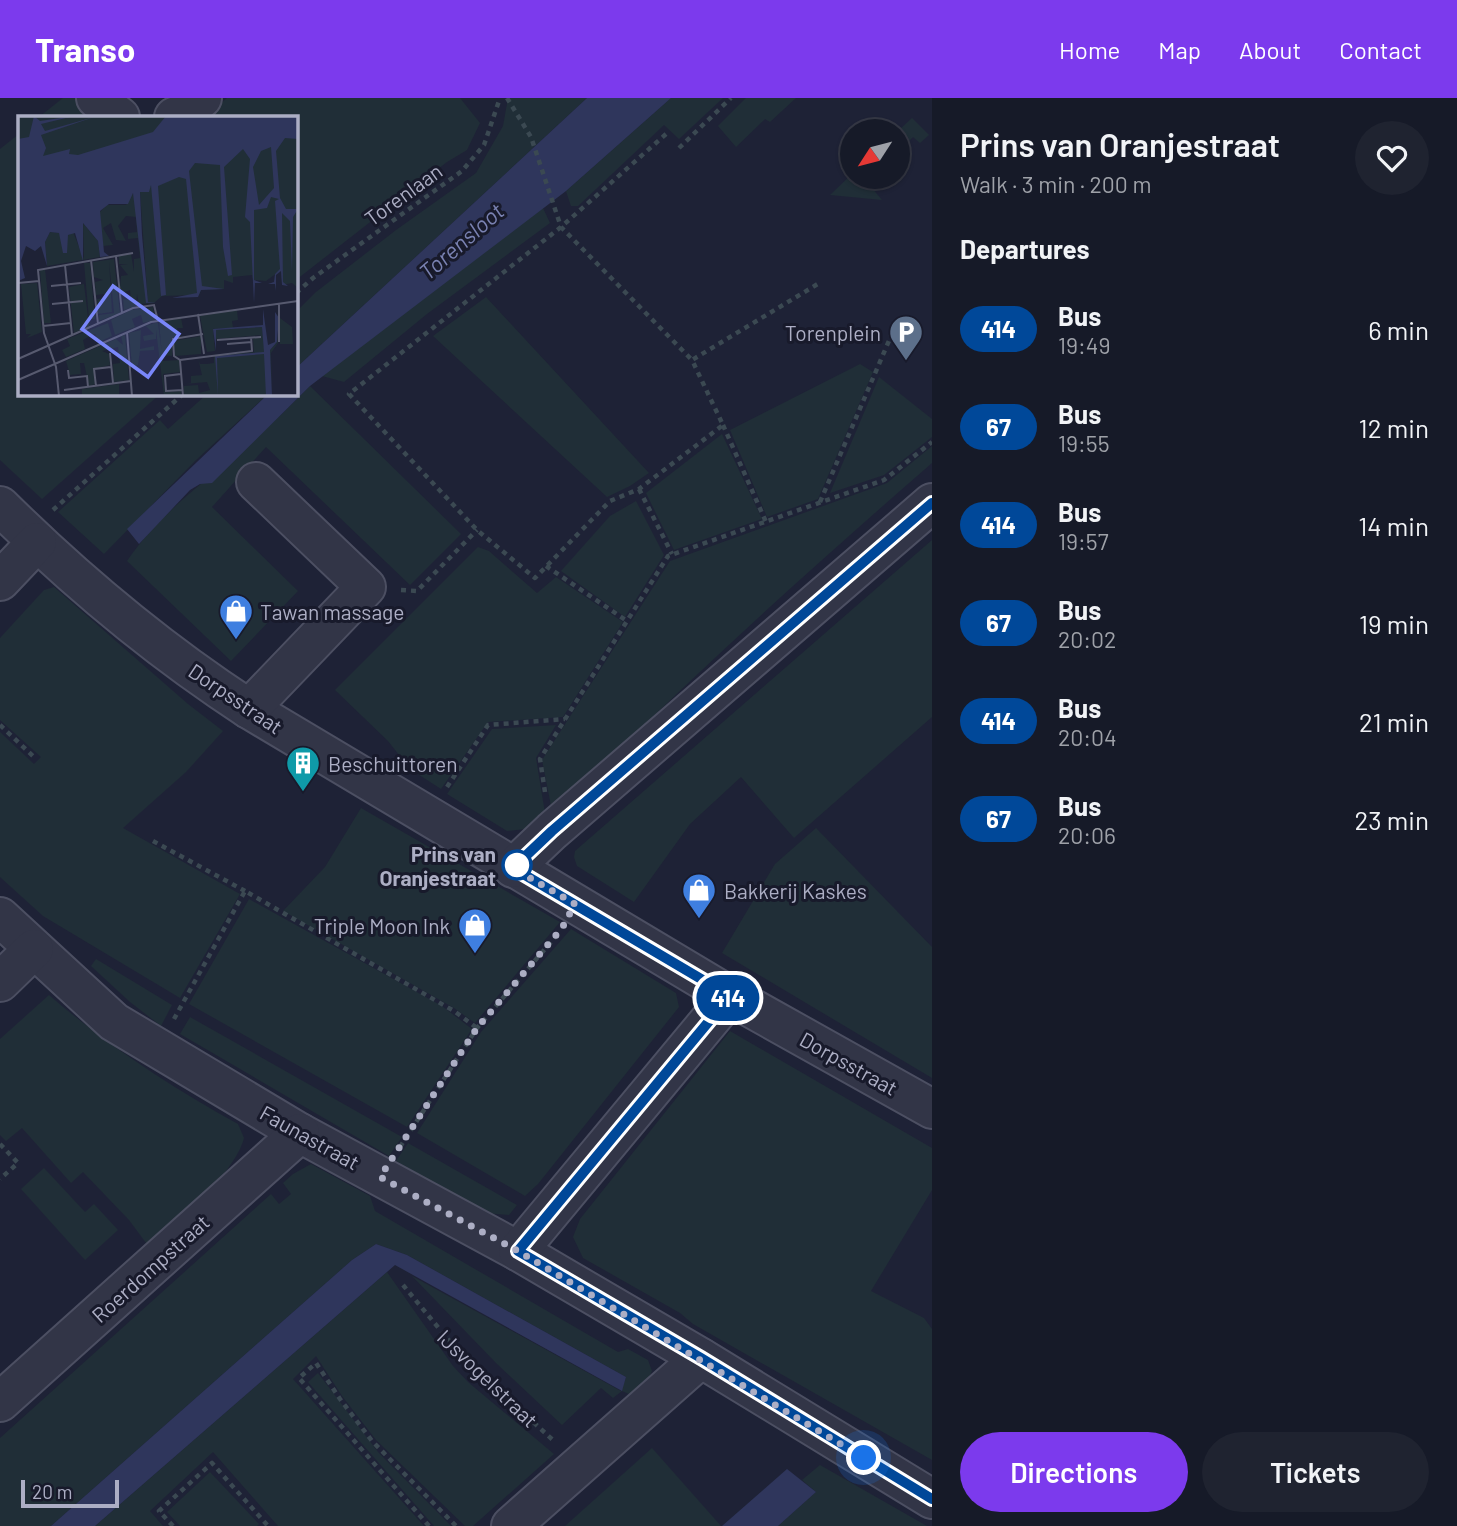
<!DOCTYPE html>
<meta charset="utf-8">
<style>
:root{--surface:#161a28;--page:#1f2330;--text:#f1f3f6;--muted:#9ea1a8;--line:#353845;--accent:#7c3aed}
body{margin:0;font-family:Barlow,sans-serif;background:var(--page);color:var(--text);height:100vh;display:flex;flex-direction:column;font-size:26px;white-space:nowrap}
*{box-sizing:border-box;margin:0}
p{font-size:23px;color:var(--muted)}
.icon{flex:none;width:38px;height:38px;fill:none;stroke:currentColor;stroke-width:2;stroke-linecap:round;stroke-linejoin:round}
.map{position:relative;flex:1;overflow:hidden}
.side{display:flex;flex-direction:column;background:var(--surface);width:525px}
.side>*{flex:none}
.badge{padding:0 14px;border-radius:23px;font-size:24px;line-height:46px}
.needle{width:46px;rotate:234deg}
.controls{position:absolute;left:840px;top:21px;display:grid;gap:14px}
.controls a{display:grid;place-items:center;width:70px;height:70px;border-radius:50%;background:var(--surface);box-shadow:0 2px 5px #0004,0 0 0 2px var(--line);font-size:35px}
.scale{position:absolute;left:21px;bottom:18px;width:98px;box-sizing:border-box;padding-left:7px;border:4px solid #acaec4;border-top:0;font-size:19px;line-height:24px;white-space:nowrap;color:#acaec4;-webkit-text-stroke:5px #181a2b;paint-order:stroke}
.you{position:absolute;width:35px;height:35px;margin:-18px;border:5px solid #fff;border-radius:50%;background:#1a73e8;box-shadow:0 0 0 10px #1a73e833}
.map>.badge{position:absolute;translate:-50% -50%;box-shadow:0 0 0 4px #fff}
h2{padding:0 28px;font-size:26px;line-height:63px}
.round{display:grid;place-items:center;flex:none;width:74px;height:74px;border-radius:37px;background:var(--page)}
.summary{display:flex;align-items:center;justify-content:space-between;height:119px;padding:0 28px}
h1{font-size:33px;font-weight:600;line-height:52px}
.primary-button{display:flex;gap:14px;margin-top:auto;padding:14px 28px}
.primary-button a{flex:1;height:80px;border-radius:42px;background:var(--accent);color:#fff;font-size:28px;font-weight:600;line-height:80px;text-align:center}
.primary-button a+a{background:var(--page);color:var(--text)}
ul{padding:0;list-style:none}
li{display:flex;align-items:center;gap:21px;height:98px;padding:0 28px}
li div{flex:1}
li b{display:block;font-size:26px}
li em{font-style:normal}
li .badge{min-width:77px;font-weight:700;text-align:center}
header{display:flex;align-items:center;gap:42px;box-sizing:border-box;height:98px;padding:0 35px;background:var(--accent);color:#fff}
header strong{font-size:33px}
nav{display:flex;gap:38px;margin-inline-start:auto;font-size:24px}
main{display:flex;flex:1;min-height:0}
.map>svg:first-child{display:block}
.green{fill:#202e37}
.water{fill:#2f365c}
.lines{fill:none;stroke-linecap:round;stroke-linejoin:round}
.minor-casing{stroke:#4c4f62;stroke-width:42}
.path{stroke:#3b4952;stroke-width:4.5;stroke-dasharray:5 5;stroke-linecap:butt}
.minor{stroke:#323547;stroke-width:38}
.line-casing{stroke:#fff;stroke-width:16}
.line{stroke:#004899;stroke-width:10}
.walk{stroke:#acaec4;stroke-width:7;stroke-dasharray:0 12.6}
.stop-dot{fill:#fff;stroke:#004899;stroke-width:3.5}
.labels{text-anchor:middle;dominant-baseline:central;stroke-width:6;stroke-linejoin:round;paint-order:stroke}
.street-label{font-size:21px;fill:#acaec4;stroke:#181a2b}
.poi-label{font-size:21px;fill:#acaec4;stroke:#181a2b;text-anchor:start}
.stop-label{font-size:21px;font-weight:bold;fill:#acaec4;stroke:#181a2b;text-anchor:end}
.water-label{font-size:23px;font-style:italic;fill:#7a82b2;stroke:#181a2b}
.inset-road{fill:none;stroke:#575a6f;stroke-width:2}
.view{fill:#7a87fa;fill-opacity:0.15;stroke:#7a87fa;stroke-width:3.5}
.inset-edge{fill:none;stroke:#acaec4;stroke-width:3.5}
</style>
<header>
<strong>Transo</strong>
<nav><a>Home</a><a>Map</a><a>About</a><a>Contact</a></nav>
</header>
<main>
<div class="map">
<svg width="932" height="1428" viewBox="0 0 932 1428">
<rect width="100%" height="100%" fill="#1e2236"/>
<g class="green">
<polygon points="63,0 78,0 93,19 39,19"/>
<polygon points="227,0 460,0 480,25 467,52 447,64 296,182 296,19 204,19"/>
<polygon points="508,0 587,0 296,270 296,214 316,194 396,132 476,75 503,28"/>
<polygon points="671,0 723,0 679,41 664,27 578,108 571,108 566,93"/>
<polygon points="746,0 796,0 770,24 765,21 736,49 718,28"/>
<polygon points="912,20 929,37 920,45 913,39 898,54 898,33"/>
<polygon points="19,36 19,296 160,296 42,401 0,362 0,51"/>
<polygon points="852,76 852,79 872,79 867,84 882,102 830,97"/>
<polygon points="543,110 550,125 427,216 344,284 322,278"/>
<polygon points="486,199 649,375 630,388 607,399 433,238"/>
<polygon points="860,266 873,274 818,401 767,419 730,332"/>
<polygon points="879,279 932,321 932,339 884,377 830,395"/>
<path d="M 310,288 L 461,436 L 410,487 L 266,349 L 212,409 L 298,493 L 231,563 L 127,463 C 162,412 210,380 255,341 C 274,324 292,306 310,288 Z"/>
<polygon points="207,296 268,296 195,363 104,456 58,414 160,322 168,331"/>
<polygon points="722,336 762,421 674,452 646,395"/>
<path d="M 932,348 L 932,365 C 801,479 675,593 553,718 L 542,662 L 670,463 L 887,385 Z"/>
<polygon points="636,403 664,457 625,519 561,473 610,418"/>
<polygon points="932,442 932,619 794,740 741,679 690,726 634,804 577,768 574,759 575,753"/>
<polygon points="478,449 489,453 537,495 556,479 623,524 563,619 488,624 441,691 410,671 388,643 335,592"/>
<polygon points="54,489 188,606 223,633 186,674 123,730 240,796 180,900 43,818 0,779 0,634 34,666 41,659 0,622 0,540 44,492"/>
<polygon points="556,627 536,660 546,721 525,731 507,733 447,696 492,631"/>
<polygon points="361,710 560,824 475,925 454,910 283,813 325,769"/>
<polygon points="816,730 932,849 932,980 722,855 775,766"/>
<polygon points="249,801 442,908 472,931 407,1029 189,906"/>
<polygon points="571,831 676,895 679,909 538,1086 525,1098 417,1035 481,934"/>
<polygon points="96,861 172,907 161,928 130,904 91,868"/>
<path d="M 49,897 C 107,947 171,989 238,1026 L 244,1040 C 235,1076 177,1123 149,1149 L 129,1122 L 83,1074 L 71,1085 L 22,1030 L 6,1043 L 0,1037 L 0,941 Z"/>
<polygon points="190,919 402,1039 389,1058 180,936"/>
<polygon points="730,933 932,1050 932,1092 871,1193 924,1220 932,1231 932,1362 693,1226 680,1215 583,1160 573,1139 580,1121"/>
<polygon points="408,1045 517,1107 509,1117 484,1115 396,1063"/>
<polygon points="311,1066 370,1098 375,1113 618,1254 628,1251 648,1262 652,1273 645,1287 631,1297 622,1293 613,1300 601,1290 562,1327 496,1265 412,1178 621,1293 626,1279 407,1157 376,1146 352,1162 51,1428 0,1428 0,1340 271,1096 279,1106 291,1096 283,1085 293,1076"/>
<polygon points="44,1070 85,1114 94,1106 118,1132 85,1162 21,1091"/>
<polygon points="387,1174 453,1268 468,1284 554,1356 473,1428 465,1428 376,1342 342,1298 316,1258 293,1281 424,1428 278,1428 213,1354 150,1413 163,1428 95,1428"/>
<polygon points="318,1275 378,1354 451,1428 434,1428 308,1284"/>
<polygon points="652,1350 721,1428 565,1428"/>
<polygon points="820,1367 927,1428 778,1428 816,1394 802,1382"/>
<polygon points="210,1374 259,1426 257,1428 180,1428 167,1414"/>
</g>
<g class="water">
<polygon points="587,0 671,0 566,93 310,288 212,385 200,386 190,392 139,446 127,431 268,296 296,296 296,270"/>
<polygon points="376,1146 407,1157 626,1279 622,1293 395,1167 95,1428 51,1428 352,1162"/>
<polygon points="787,1371 816,1394 778,1428 722,1428"/>
</g>
<g class="lines">
<g class="minor-casing">
<g id="minor">
<polyline points="96,0 120,19"/>
<polyline points="174,19 184,15 202,0"/>
<path d="M 0,408 C 74,481 161,554 249,611 L 730,898 L 932,1011"/>
<polyline points="0,483 37,444"/>
<polyline points="249,611 366,489 256,384"/>
<polyline points="513,770 552,733 932,405"/>
<polyline points="0,819 114,924 300,1035 518,1153 701,1260 932,1401"/>
<polyline points="0,884 34,851"/>
<polyline points="518,1153 730,898"/>
<polyline points="0,1304 300,1035"/>
<polyline points="511,1428 701,1260"/>
</g>
</g>
<g class="path">
<polyline points="507,0 531,39 561,129 692,262"/>
<polyline points="666,36 561,129 349,296 477,432 535,480 610,403 639,391 723,327 692,262 821,184"/>
<polyline points="679,50 731,0"/>
<polyline points="296,195 313,180 462,73 484,47 500,0"/>
<polyline points="723,327 766,424"/>
<polyline points="639,391 672,456"/>
<polyline points="820,404 891,238"/>
<polyline points="53,412 183,296"/>
<polyline points="546,468 627,523"/>
<polyline points="401,492 417,493 477,432"/>
<polyline points="0,627 35,660"/>
<polyline points="447,689 488,627 565,621"/>
<polyline points="545,694 540,661 668,458 884,382 932,344"/>
<polyline points="153,743 245,793"/>
<polyline points="174,921 245,793 454,913 477,930"/>
<polyline points="0,1046 18,1065 0,1081"/>
<polyline points="400,1049 477,930 557,837"/>
<polyline points="403,1187 466,1263 554,1343"/>
<polyline points="173,1428 159,1413 212,1365 268,1428"/>
<polyline points="429,1428 299,1280 316,1265 340,1301 372,1343 456,1428"/>
</g>
<use href="#minor" class="minor"/>
</g>
<g class="lines">
<g class="line-casing">
<polyline id="line" points="932,405 552,733 513,770 730,898 518,1153 701,1260 932,1401"/>
</g>
<use href="#line" class="line"/>
<polyline class="walk" points="517,767 513,770 575,806 562,830 477,930 380,1079 518,1153 864,1360"/>
</g>
<defs>
<g id="parking-pin" transform="scale(1.75)"><path d="M0 17L-7.5 6A9.5 9.5 0 1 1 7.5 6Z" fill="#5c6f8a" stroke="#181a2b"/><path d="M-3.5-5.5H1a3.5 3.5 0 0 1 0 7H-1V5.5H-3.5ZM-1-3.4V-.6H.8a1.4 1.4 0 0 0 0-2.8Z" fill="#fff"/></g>
<g id="shop-pin" transform="scale(1.75)"><path d="M0 17L-7.5 6A9.5 9.5 0 1 1 7.5 6Z" fill="#3f7fe0" stroke="#181a2b"/><path d="M-5-2.5h2.3a2.7 3.5 0 0 1 5.4 0H5L5.5 6h-11ZM-1.5-2.5h3a1.5 2.3 0 0 0-3 0Z" fill="#fff"/></g>
<g id="building-pin" transform="scale(1.75)"><path d="M0 17L-7.5 6A9.5 9.5 0 1 1 7.5 6Z" fill="#0f9aa8" stroke="#181a2b"/><path d="M-4-6H4V6H1V3H-1V6H-4ZM-2.5-4.3h1.7v1.8h-1.7ZM.8-4.3h1.7v1.8H.8ZM-2.5-1h1.7V.8h-1.7ZM.8-1h1.7V.8H.8Z" fill="#fff"/></g>
</defs>
<g fill-rule="evenodd">
<use href="#parking-pin" x="906" y="234"/>
<use href="#shop-pin" x="236" y="513"/>
<use href="#building-pin" x="303" y="665"/>
<use href="#shop-pin" x="699" y="792"/>
<use href="#shop-pin" x="475" y="827"/>
</g>
<circle class="stop-dot" cx="517" cy="767" r="14"/>
<g class="labels">
<g class="street-label">
<text transform="translate(403 96) rotate(-36)">Torenlaan</text>
<text transform="translate(236 600) rotate(34)">Dorpsstraat</text>
<text transform="translate(849 965) rotate(29)">Dorpsstraat</text>
<text transform="translate(310 1039) rotate(29)">Faunastraat</text>
<text transform="translate(150 1170) rotate(-42)">Roerdompstraat</text>
<text transform="translate(488 1280) rotate(44)">IJsvogelstraat</text>
</g>
<g class="poi-label">
<text x="881" y="234" text-anchor="end">Torenplein</text>
<text x="260" y="513">Tawan massage</text>
<text x="328" y="665">Beschuittoren</text>
<text x="724" y="792">Bakkerij Kaskes</text>
<text x="450" y="827" text-anchor="end">Triple Moon Ink</text>
</g>
<g class="stop-label">
<text x="496" y="755">Prins van<tspan x="496" dy="24">Oranjestraat</tspan></text>
</g>
<g class="water-label">
<text transform="translate(461 143) rotate(-41)">Torensloot</text>
</g>
</g>
<g transform="translate(18 18)">
<rect width="280" height="280" fill="#1e2236"/>
<path d="M 0,0 L 280,0 L 280,172 L 274,167 L 264,169 L 263,154 L 248,165 L 235,164 L 234,159 L 215,161 L 215,167 L 206,164 L 206,173 L 183,174 L 181,179 L 144,180 L 136,187 L 121,188 L 119,178 L 118,190 L 106,194 L 105,183 L 113,184 L 112,174 L 104,177 L 102,172 L 103,160 L 110,159 L 102,149 L 110,148 L 101,148 L 101,140 L 113,138 L 116,156 L 116,143 L 122,142 L 120,122 L 110,123 L 110,117 L 119,116 L 118,101 L 108,100 L 100,110 L 108,125 L 98,124 L 93,107 L 85,112 L 95,129 L 85,130 L 81,97 L 89,89 L 108,89 L 114,78 L 117,79 L 130,187 L 122,76 L 41,83 L 0,26 ZM 65,107 L 80,125 L 82,141 L 29,150 L 27,126 L 32,116 L 41,117 L 49,137 L 49,120 L 55,116 L 66,143 ZM 96,143 L 102,197 L 81,205 L 81,199 L 96,197 L 91,145 L 94,196 L 80,198 L 79,183 L 87,182 L 86,178 L 78,179 L 77,166 L 85,164 L 76,161 L 75,146 ZM 66,147 L 72,147 L 77,203 L 71,203 ZM 27,153 L 33,207 L 26,207 L 22,154 ZM 19,167 L 24,216 L 9,222 L 13,218 L 8,218 L 3,168 ZM 66,168 L 71,210 L 56,217 L 51,171 ZM 135,191 L 137,204 L 125,207 L 123,199 L 114,203 L 117,211 L 97,219 L 93,204 L 113,194 ZM 219,194 L 220,204 L 214,205 L 215,212 L 195,213 L 197,235 L 189,236 L 182,200 ZM 163,202 L 165,212 L 159,212 L 159,221 L 154,222 L 154,240 L 144,239 L 141,206 ZM 262,202 L 274,211 L 275,228 L 262,228 L 262,224 L 253,237 L 254,280 L 252,234 L 259,226 ZM 90,207 L 94,220 L 81,226 L 77,218 L 72,220 L 65,224 L 67,233 L 48,241 L 44,234 L 52,230 L 49,223 ZM 137,207 L 140,207 L 145,245 L 161,244 L 162,256 L 145,258 L 147,276 L 163,275 L 163,280 L 146,280 L 138,214 L 138,223 L 126,225 L 125,220 L 136,218 L 128,210 ZM 244,211 L 251,280 L 166,280 L 166,270 L 180,269 L 181,277 L 192,274 L 189,266 L 167,268 L 173,267 L 173,260 L 184,259 L 180,242 L 182,248 L 189,248 L 196,247 L 196,239 L 236,236 L 235,223 L 243,219 L 197,223 L 197,214 ZM 123,214 L 122,233 L 136,230 L 136,234 L 122,235 L 120,249 L 114,251 L 111,217 ZM 107,219 L 111,264 L 96,266 L 95,248 L 102,247 L 100,231 L 84,235 L 91,238 L 92,249 L 76,253 L 77,268 L 71,270 L 66,247 L 62,247 L 63,258 L 52,259 L 48,245 L 98,223 L 105,229 L 103,220 ZM 183,220 L 183,238 L 157,240 L 156,225 ZM 101,268 L 101,280 L 64,280 L 64,273 Z" fill="#202e37"/>
<path d="M 16,0 L 22,5 L 56,0 L 23,8 L 27,15 L 76,1 L 23,19 L 28,32 L 25,40 L 52,33 L 51,38 L 60,39 L 135,16 L 148,0 L 280,0 L 280,23 L 267,22 L 258,35 L 262,82 L 268,93 L 280,93 L 275,101 L 274,156 L 272,105 L 264,97 L 265,166 L 270,170 L 264,169 L 263,155 L 258,159 L 258,175 L 257,168 L 250,168 L 256,166 L 257,158 L 262,153 L 257,85 L 261,83 L 253,81 L 249,92 L 236,94 L 236,164 L 244,167 L 237,167 L 236,187 L 232,106 L 227,101 L 232,43 L 225,33 L 206,51 L 214,159 L 210,160 L 205,131 L 202,49 L 177,47 L 171,55 L 184,170 L 206,173 L 183,174 L 180,181 L 154,182 L 179,177 L 168,63 L 161,61 L 140,70 L 148,179 L 143,180 L 133,69 L 131,76 L 122,76 L 124,119 L 130,186 L 138,186 L 128,187 L 115,77 L 110,88 L 91,88 L 82,95 L 86,136 L 91,140 L 82,141 L 80,125 L 65,107 L 65,145 L 57,117 L 50,119 L 49,137 L 45,137 L 41,117 L 32,116 L 27,126 L 29,150 L 23,130 L 17,135 L 8,130 L 3,145 L 7,162 L 0,165 L 0,23 L 11,21 ZM 253,31 L 256,72 L 241,89 L 235,51 L 243,35 ZM 245,193 L 250,229 L 257,226 L 257,196 L 261,202 L 259,226 L 252,234 L 254,280 L 248,280 L 246,238 L 199,242 L 200,280 L 197,240 L 246,236 L 244,211 L 198,214 L 198,235 L 195,213 L 245,209 Z" fill="#2f365c" fill-rule="evenodd"/>
<path class="inset-road" d="M 98,141 L 104,197M 73,144 L 80,208M 47,149 L 54,219M 0,167 L 21,165M 33,170 L 63,167M 34,188 L 65,185M 180,198 L 186,238M 25,210 L 53,207M 109,216 L 114,280M 199,224 L 243,221M 261,226 L 261,188M 209,228 L 234,226M 92,237 L 95,267M 0,243 L 115,192 L 136,189 L 140,205M 162,244 L 234,235 L 233,221M 50,254 L 51,262 L 69,260 L 70,271M 163,258 L 147,260 L 148,275 L 165,274M 0,264 L 133,206 L 280,185M 78,270 L 76,253 L 93,251M 46,274 L 113,265M 41,280 L 38,251 L 26,217 L 20,154 L 115,137M 165,280 L 162,244 L 156,240 L 155,223 L 185,218"/>
<path class="view" d="M 95,170 L 161,218 L 130,261 L 64,213 Z"/>
<rect width="280" height="280" class="inset-edge"/>
</g>
</svg>
<div class="controls">
<a><svg class="needle" viewBox="-14 -14 28 28"><path d="M0-13l5 13h-10z" fill="#e53935"/><path d="M0 13l5-13h-10z" fill="#9ea1a8"/></svg></a>
</div>
<div class="scale">20 m</div>
<div class="you" style="left:864px;top:1360px"></div>
<b class="badge" style="left:728px;top:900px;background:#004899;color:#fff">414</b>
</div>
<section class="side">
<div class="summary"><div><h1>Prins van Oranjestraat</h1><p>Walk · 3 min · 200 m</p></div><a class="round"><svg class="icon" aria-label="heart" viewBox="0 0 24 24"><path d="M12 20l-8-8c-3-5 5-10 8-4 3-6 11-1 8 4z"/></svg></a></div>
<h2>Departures</h2>
<ul>
<li><span class="badge" style="background:#004899;color:#fff">414</span><div><b>Bus</b><p>19:49</p></div><em>6 min</em></li>
<li><span class="badge" style="background:#004899;color:#fff">67</span><div><b>Bus</b><p>19:55</p></div><em>12 min</em></li>
<li><span class="badge" style="background:#004899;color:#fff">414</span><div><b>Bus</b><p>19:57</p></div><em>14 min</em></li>
<li><span class="badge" style="background:#004899;color:#fff">67</span><div><b>Bus</b><p>20:02</p></div><em>19 min</em></li>
<li><span class="badge" style="background:#004899;color:#fff">414</span><div><b>Bus</b><p>20:04</p></div><em>21 min</em></li>
<li><span class="badge" style="background:#004899;color:#fff">67</span><div><b>Bus</b><p>20:06</p></div><em>23 min</em></li>
</ul>
<div class="primary-button"><a>Directions</a><a>Tickets</a></div>
</section>
</main>
